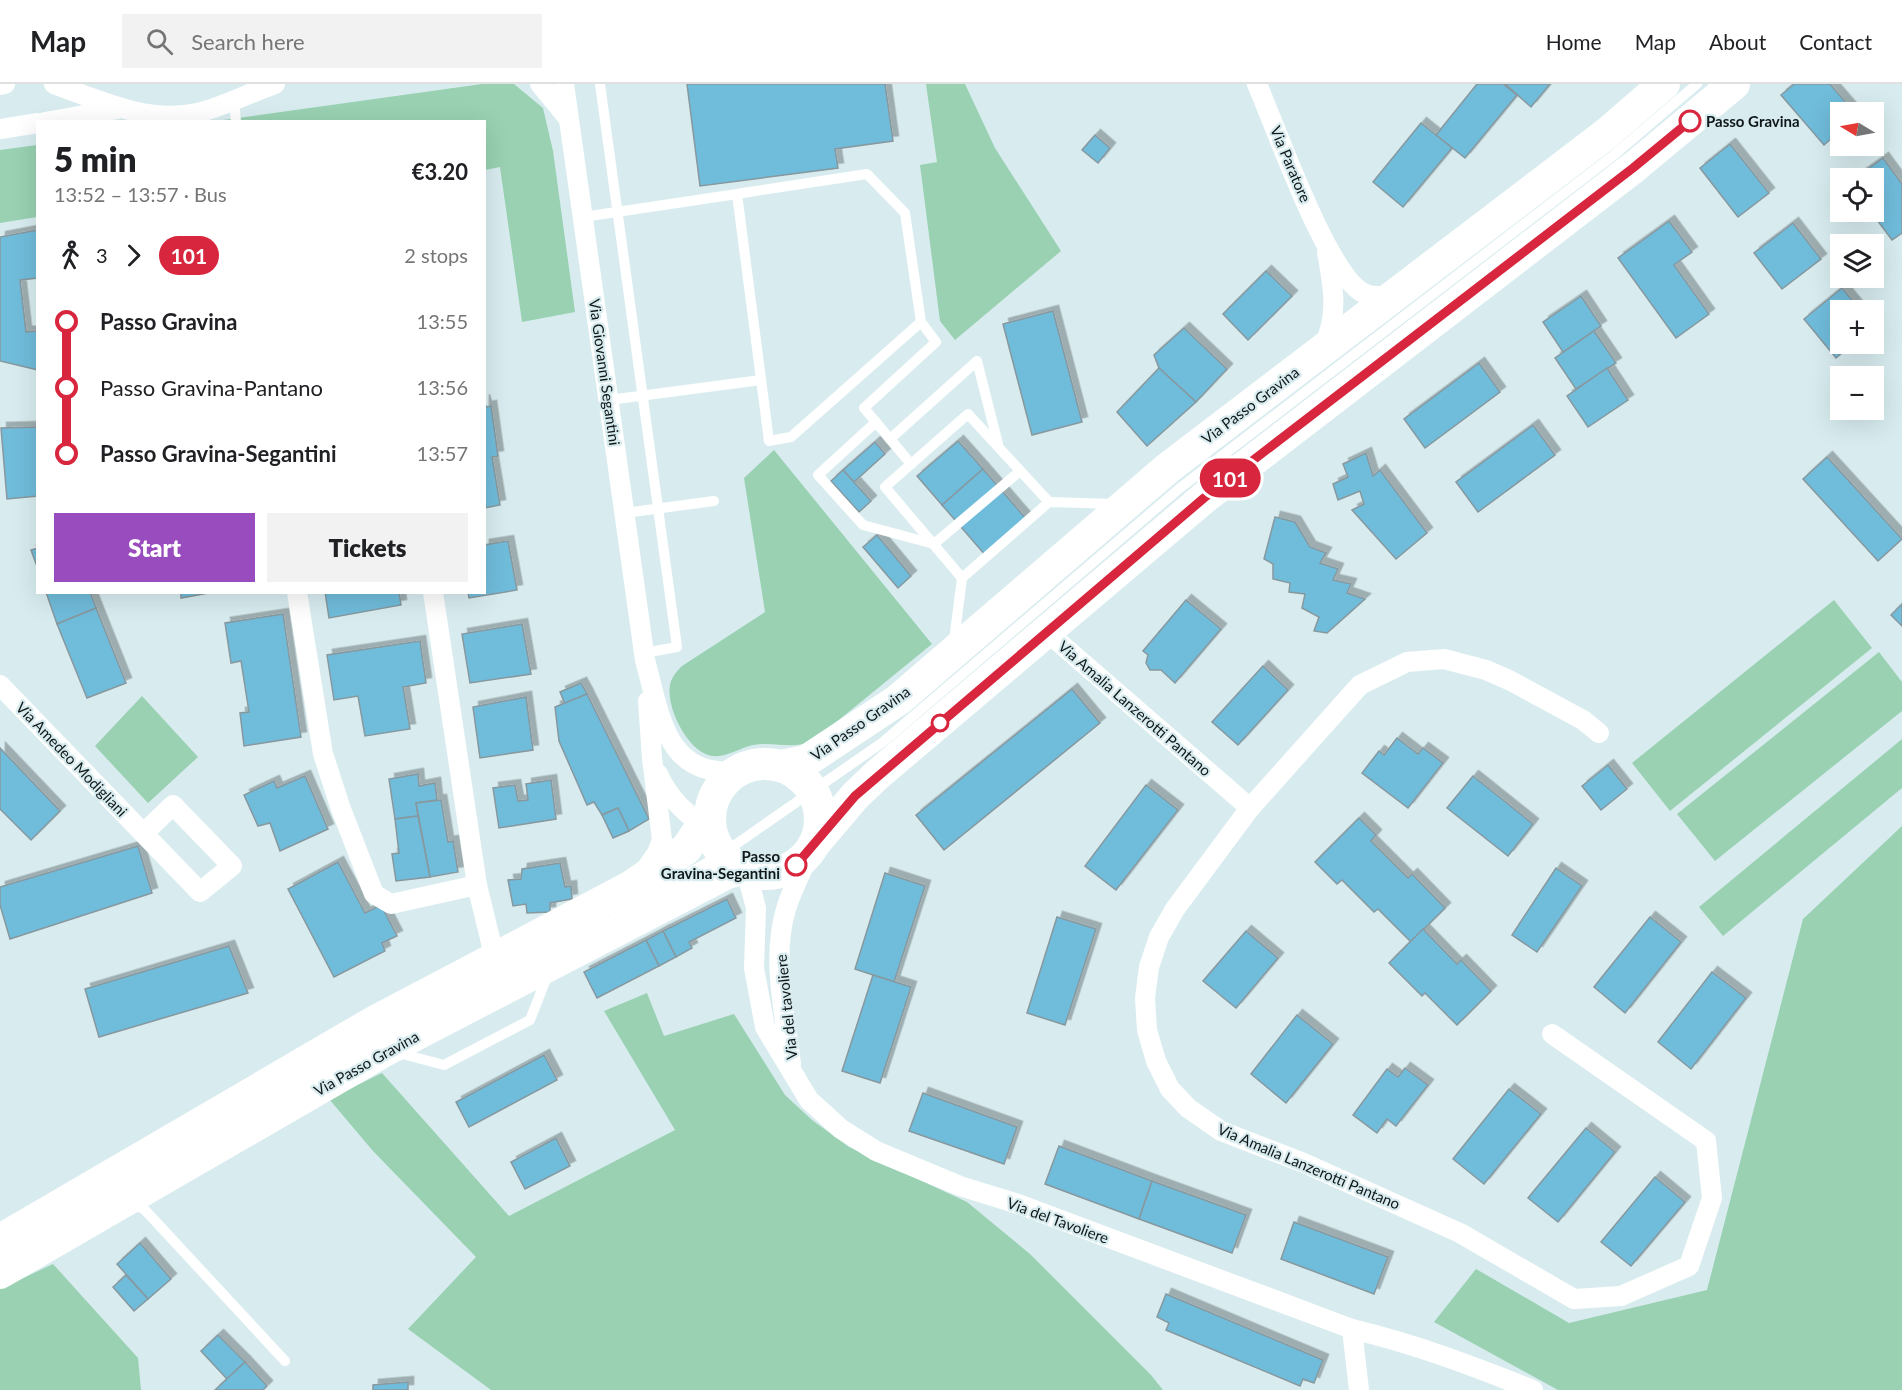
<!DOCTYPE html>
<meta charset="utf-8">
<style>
:root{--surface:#fff;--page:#f2f2f2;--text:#202124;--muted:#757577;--line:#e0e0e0;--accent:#994cbd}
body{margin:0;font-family:Lato,sans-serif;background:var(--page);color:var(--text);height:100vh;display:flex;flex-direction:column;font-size:22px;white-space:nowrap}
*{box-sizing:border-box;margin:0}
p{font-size:20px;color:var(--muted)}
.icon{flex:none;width:33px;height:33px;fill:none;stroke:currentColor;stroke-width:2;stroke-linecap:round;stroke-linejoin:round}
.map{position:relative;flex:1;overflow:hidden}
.sheet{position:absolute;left:36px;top:36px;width:450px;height:474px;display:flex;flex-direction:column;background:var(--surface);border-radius:0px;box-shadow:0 6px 24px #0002}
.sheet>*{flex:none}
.badge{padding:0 12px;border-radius:20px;font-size:21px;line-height:39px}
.needle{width:39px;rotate:280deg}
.buttons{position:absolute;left:1830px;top:18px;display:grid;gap:12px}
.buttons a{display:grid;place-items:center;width:54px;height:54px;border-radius:0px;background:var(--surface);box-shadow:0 6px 24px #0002;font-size:30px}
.map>.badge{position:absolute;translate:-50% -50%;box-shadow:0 0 0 3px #fff}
.legs{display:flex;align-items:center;gap:9px;height:66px;padding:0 18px;font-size:20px}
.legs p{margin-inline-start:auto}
.summary{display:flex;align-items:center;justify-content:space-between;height:102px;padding:0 18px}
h1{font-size:33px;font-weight:800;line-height:45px}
.cta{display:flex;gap:12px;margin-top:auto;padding:12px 18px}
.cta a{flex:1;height:69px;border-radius:0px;background:var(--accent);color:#fff;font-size:24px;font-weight:800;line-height:69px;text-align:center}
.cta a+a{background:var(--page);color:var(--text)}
ul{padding:0 18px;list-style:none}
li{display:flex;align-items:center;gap:21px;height:66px;font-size:22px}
li i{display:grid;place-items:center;width:9px;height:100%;margin:0 8px;background:currentColor}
li i::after{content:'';width:15px;height:15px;margin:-8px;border:4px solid;border-radius:50%;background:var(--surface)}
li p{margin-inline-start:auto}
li:first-child i{background:linear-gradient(#0000 50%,currentColor 0)}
li:last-child i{background:linear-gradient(currentColor 50%,#0000 0)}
header{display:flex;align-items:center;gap:36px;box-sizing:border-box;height:84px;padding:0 30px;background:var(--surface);border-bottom:2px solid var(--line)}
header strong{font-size:28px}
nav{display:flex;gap:33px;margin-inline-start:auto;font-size:21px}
.search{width:420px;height:54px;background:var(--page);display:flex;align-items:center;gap:15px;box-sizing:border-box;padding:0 21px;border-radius:0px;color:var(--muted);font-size:22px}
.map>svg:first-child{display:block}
.green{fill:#99d1b2}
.building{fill:#6fbcdb;stroke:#87989f;stroke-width:1.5;filter:url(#shadow)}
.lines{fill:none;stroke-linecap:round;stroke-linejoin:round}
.service{stroke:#fff;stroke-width:10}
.minor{stroke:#fff;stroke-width:20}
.primary{stroke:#fff;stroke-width:32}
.line-1-casing{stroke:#fff;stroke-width:14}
.line-1{stroke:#d7263d;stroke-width:9}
.stop-1-dot{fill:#fff;stroke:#d7263d;stroke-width:3}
.labels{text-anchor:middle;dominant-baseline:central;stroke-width:4.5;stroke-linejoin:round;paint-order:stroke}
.stop-label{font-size:15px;font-weight:bold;fill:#0f1718;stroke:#d8ecef;text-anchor:start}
.street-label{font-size:15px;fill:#0f1718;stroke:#d8ecef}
</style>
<header>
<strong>Map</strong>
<div class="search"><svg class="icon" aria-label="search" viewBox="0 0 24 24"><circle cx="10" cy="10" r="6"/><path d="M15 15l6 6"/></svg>Search here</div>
<nav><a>Home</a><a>Map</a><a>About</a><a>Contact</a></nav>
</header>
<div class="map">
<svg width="1902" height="1306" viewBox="0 0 1902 1306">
<defs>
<filter id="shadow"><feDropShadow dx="5.5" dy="-5.5" stdDeviation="0" flood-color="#0004"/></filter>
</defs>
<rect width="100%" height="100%" fill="#d8ecef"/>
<g class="green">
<polygon points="482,0 514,0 543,24 553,67 575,228 522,238 500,83 485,86 484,38 209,38"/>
<polygon points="926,0 965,0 995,64 1061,167 955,256 940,237 920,81 937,78"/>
<polygon points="37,61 37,133 0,139 0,66"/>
<path d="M 774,366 L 932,560 L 813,657 C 791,666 775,657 753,661 C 738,664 724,676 708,671 C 686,664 666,623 670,601 C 671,594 677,587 682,582 L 765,528 L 744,394 Z"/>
<polygon points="1834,516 1872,564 1670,727 1632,679"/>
<polygon points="1879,568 1902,598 1902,627 1715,777 1677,730"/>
<polygon points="142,612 198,673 148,719 95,662"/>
<polygon points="1902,655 1902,704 1723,852 1699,823"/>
<polygon points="1902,742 1902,1306 1558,1306 1434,1238 1476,1185 1569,1239 1707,1206 1803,835"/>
<polygon points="647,909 664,952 734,930 785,1011 812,1036 849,1063 967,1118 1030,1170 1151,1291 1163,1306 491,1306 408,1245 476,1173 373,1067 329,1015 382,989 509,1132 675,1046 604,927"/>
<polygon points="53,1180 138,1274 141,1306 0,1306 0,1205"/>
</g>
<g class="building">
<polygon points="687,0 885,0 893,57 835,65 838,84 700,102"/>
<polygon points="1477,0 1503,0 1517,11 1465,74 1436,51"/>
<polygon points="1505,0 1550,0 1531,23"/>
<polygon points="1794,0 1830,0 1854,28 1840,28 1840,47 1824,61 1781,11"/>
<polygon points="1421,39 1452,64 1403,123 1373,98"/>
<polygon points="1095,51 1110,64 1098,79 1082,66"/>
<polygon points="1730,60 1769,109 1738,133 1700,84"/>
<polygon points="1883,74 1902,100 1902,149 1892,156 1871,128 1874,94 1855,94"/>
<polygon points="1669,137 1692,168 1674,181 1709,230 1676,254 1618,174"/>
<polygon points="1793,139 1821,175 1782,205 1754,169"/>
<polygon points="38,146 38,194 20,196 26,248 38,247 38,286 0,277 0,153"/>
<polygon points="1266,187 1292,212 1248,256 1223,230"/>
<polygon points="1842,204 1860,226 1840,226 1840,260 1853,260 1836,274 1804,235"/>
<polygon points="1581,212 1601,242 1563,268 1543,238"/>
<polygon points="1053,227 1082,338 1032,351 1003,240"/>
<polygon points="1184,244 1227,285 1196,318 1159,284 1154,271"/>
<polygon points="1594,247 1616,279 1576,305 1555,274"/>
<polygon points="1479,279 1500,308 1425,364 1404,335"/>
<polygon points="1159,284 1196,318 1147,362 1117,328"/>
<polygon points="1607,284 1628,316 1588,343 1567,312"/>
<polygon points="484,316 486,323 491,322 498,372 492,373 500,421 484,424"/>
<polygon points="1533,341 1555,371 1478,428 1456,398"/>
<polygon points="38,343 38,412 7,415 1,344"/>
<polygon points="958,357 983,385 942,421 917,392"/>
<polygon points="875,358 885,370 854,398 843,386"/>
<polygon points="1366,369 1373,392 1380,386 1427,449 1396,475 1352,426 1364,420 1360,407 1338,416 1333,400 1348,393 1343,380"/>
<polygon points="1827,373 1902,455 1878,477 1803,395"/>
<polygon points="983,385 1028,437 986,472 942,421"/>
<polygon points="843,386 871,417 859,428 831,397"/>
<polygon points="1275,433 1295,438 1310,463 1326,469 1320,479 1338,485 1333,496 1351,500 1347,509 1365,515 1327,549 1314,547 1319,533 1302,524 1305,510 1289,508 1290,499 1273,495 1273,480 1264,475"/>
<polygon points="877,451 911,492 898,504 863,463"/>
<polygon points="508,457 517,506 469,514 468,508 484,508 484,461"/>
<polygon points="38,464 38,485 31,466"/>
<polygon points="46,508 90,508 96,524 57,540"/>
<polygon points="181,508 214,508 181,514"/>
<polygon points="325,508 399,508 401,521 329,534"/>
<polygon points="1186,516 1221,545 1175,599 1161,586 1150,586 1146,579 1148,571 1143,567"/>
<polygon points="1902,520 1902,542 1891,531"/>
<polygon points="96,524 126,599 87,614 57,540"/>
<polygon points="283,530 301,653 244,662 240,629 249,628 241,577 231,579 225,539"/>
<polygon points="522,540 531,590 470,599 462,550"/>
<polygon points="420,557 426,599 403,603 410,645 365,652 358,612 334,616 327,571"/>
<polygon points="1263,582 1288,606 1238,661 1212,638"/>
<polygon points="581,599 587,610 565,620 560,608"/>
<polygon points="1072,605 1100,639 944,766 916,731"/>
<polygon points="587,610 649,735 629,747 618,724 602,731 594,718 587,721 559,657 555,623"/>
<polygon points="526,613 533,666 480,674 473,623"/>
<polygon points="1397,654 1418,670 1423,664 1443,679 1408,724 1362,689 1379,667 1384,671"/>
<polygon points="0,664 60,727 31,756 0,725"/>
<polygon points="1608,681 1627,705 1601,726 1582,702"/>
<polygon points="418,690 419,702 435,699 437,716 416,719 418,732 395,735 389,695"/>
<polygon points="305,692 328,745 280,767 270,739 258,742 244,711 274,697 277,704"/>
<polygon points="1473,692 1533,740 1508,772 1447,724"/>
<polygon points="551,696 556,735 499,744 493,704 515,701 518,717 528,716 526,700"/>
<polygon points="1146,701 1178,726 1116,806 1085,782"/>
<polygon points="441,716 448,758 453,757 458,788 430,793 416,719"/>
<polygon points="618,724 629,747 613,754 602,731"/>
<polygon points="418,732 430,793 396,797 392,770 399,769 395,735"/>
<polygon points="1359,734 1376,751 1371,757 1408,794 1412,790 1445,824 1411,858 1378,825 1374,828 1342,796 1337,800 1315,778"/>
<polygon points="138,762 152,809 10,855 0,821 0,803"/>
<polygon points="338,778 365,829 381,821 397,852 382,859 385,867 334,893 288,805"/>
<polygon points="560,779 565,803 571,802 572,815 550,819 550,828 527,829 526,820 513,822 508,796 521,795 522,785"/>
<polygon points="1556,784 1582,802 1537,868 1512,851"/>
<polygon points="885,789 925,802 894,898 855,885"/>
<polygon points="727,815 736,834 689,858 692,864 676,873 663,847"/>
<polygon points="1057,833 1096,845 1065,941 1027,929"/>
<polygon points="1650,833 1681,858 1625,929 1594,903"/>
<polygon points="1423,845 1457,880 1461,876 1491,907 1457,941 1425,909 1422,912 1389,879"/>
<polygon points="663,847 676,873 659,882 646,856"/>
<polygon points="1246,847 1278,874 1236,924 1203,897"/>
<polygon points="646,856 659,882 597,914 584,888"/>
<polygon points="229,862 248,909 99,953 85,905"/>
<polygon points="1712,888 1746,914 1691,985 1658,958"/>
<polygon points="873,891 911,903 880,999 842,987"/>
<polygon points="1297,931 1333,960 1286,1019 1251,990"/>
<polygon points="544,971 557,996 469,1043 456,1018"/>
<polygon points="1405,984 1428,1001 1396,1042 1387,1035 1377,1049 1353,1031 1387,985 1398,993"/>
<polygon points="1509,1005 1541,1030 1484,1100 1453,1075"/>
<polygon points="923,1009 1017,1043 1004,1080 909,1047"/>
<polygon points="1586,1044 1615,1068 1558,1138 1528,1114"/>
<polygon points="556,1054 570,1082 525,1105 511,1078"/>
<polygon points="1059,1062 1152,1097 1139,1135 1045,1100"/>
<polygon points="1655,1093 1685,1118 1631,1182 1601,1158"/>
<polygon points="1152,1097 1246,1131 1232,1169 1139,1135"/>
<polygon points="1294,1138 1388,1173 1374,1210 1281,1175"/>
<polygon points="140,1159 171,1195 148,1215 117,1180"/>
<polygon points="126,1191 148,1215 134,1227 113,1203"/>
<polygon points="1166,1210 1323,1276 1314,1299 1303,1295 1300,1302 1166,1246 1169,1239 1157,1233"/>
<polygon points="218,1251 245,1278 227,1295 201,1267"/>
<polygon points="245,1278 267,1302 263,1306 215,1306"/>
<polygon points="408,1298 408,1306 373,1306 373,1301"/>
</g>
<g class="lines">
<g class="service">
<polyline points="600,0 677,563 644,569"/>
<polyline points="234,15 236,38"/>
<polyline points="583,133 737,110 749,108 867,90 905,129 921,238 791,353 769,357 737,110"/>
<polyline points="609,316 761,296"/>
<polyline points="876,338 818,391 863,441 934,460 1020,387"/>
<polyline points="890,355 977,277 998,360"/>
<polyline points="911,380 864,324 936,258 921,238"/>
<polyline points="625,429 714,417"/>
<polyline points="962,494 885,403 968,330 1049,418"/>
<polyline points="954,557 962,494 1049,418 1115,420"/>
<polyline points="625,825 722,770 883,658 1180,404 1614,71 1697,0"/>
<polyline points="395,968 444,981 530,936 548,890"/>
<polyline points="131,1118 145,1126 285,1277"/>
</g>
<g class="minor">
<path d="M 54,0 C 98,16 149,40 197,29 C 223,23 249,9 275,0"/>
<polyline points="540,0 568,34"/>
<path d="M 564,0 L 645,576 C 660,630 665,694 737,687"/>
<path d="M 1257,0 C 1276,44 1325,183 1360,207 C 1370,214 1381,212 1392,211"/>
<polyline points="0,1 5,0"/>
<polyline points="45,38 118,25"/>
<polyline points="0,45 38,39"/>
<path d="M 1324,262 C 1339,229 1333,203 1327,168"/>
<polyline points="297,508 323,670 341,725 374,810 391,820 477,801"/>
<polyline points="433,508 477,801 495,875"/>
<polyline points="1047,548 1250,724 1175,825 1159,853 1149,883 1145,914 1147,946 1156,977 1170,1005 1188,1024 1221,1047 1304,1079 1460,1149 1574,1215 1621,1212 1689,1182 1712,1114 1706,1057 1552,950"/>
<polyline points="0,601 200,808 232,782 173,721 144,749"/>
<path d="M 658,690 C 669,716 688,731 710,747"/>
<polyline points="1250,724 1360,601 1407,578 1444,575 1486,586 1509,596 1583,636 1599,649"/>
<polyline points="645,786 657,769 662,756 652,674 648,617"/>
<path d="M 746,787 L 756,824 L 754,884 L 765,943 L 809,1016 L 841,1045 L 876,1067 L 960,1102 L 1021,1121 L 1352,1245 C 1415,1260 1473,1282 1533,1306"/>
<path d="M 791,980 C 785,929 771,876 786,825 C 792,805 803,785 811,766"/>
<polyline points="1352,1245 1359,1306"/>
</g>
<g class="primary">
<circle cx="765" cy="735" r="55"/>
<polyline points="781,682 806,677 898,616 1168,384 1606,50 1664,0"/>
<polyline points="816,758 855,712 877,691 1204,414 1633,84 1734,0"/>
<polyline points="0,1156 372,939 630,803 686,765 710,730"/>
<polyline points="0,1189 386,966 727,789 741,785"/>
</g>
</g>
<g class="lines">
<g class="line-1-casing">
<polyline id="line-1" points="796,781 855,712 1204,414 1633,84 1690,37"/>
</g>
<use href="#line-1" class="line-1"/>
</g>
<g class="stop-1-dot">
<circle cx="1690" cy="37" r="10"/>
<circle cx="940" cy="639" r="8"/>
<circle cx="796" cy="781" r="10"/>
</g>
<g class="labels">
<g class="stop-label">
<text x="1706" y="37">Passo Gravina</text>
<text x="780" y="772" text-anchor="end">Passo<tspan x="780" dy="17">Gravina-Segantini</tspan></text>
</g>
<g class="street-label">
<text transform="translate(1291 80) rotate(67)">Via Paratore</text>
<text transform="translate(605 288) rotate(82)">Via Giovanni Segantini</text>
<text transform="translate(1250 321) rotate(-37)">Via Passo Gravina</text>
<text transform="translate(1135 624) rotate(41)">Via Amalia Lanzerotti Pantano</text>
<text transform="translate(860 639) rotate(-35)">Via Passo Gravina</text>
<text transform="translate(72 675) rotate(46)">Via Amedeo Modigliani</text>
<text transform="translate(786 923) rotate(-96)">Via del tavoliere</text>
<text transform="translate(366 979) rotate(-29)">Via Passo Gravina</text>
<text transform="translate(1309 1082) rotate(23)">Via Amalia Lanzerotti Pantano</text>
<text transform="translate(1058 1136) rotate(20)">Via del Tavoliere</text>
</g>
</g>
</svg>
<div class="buttons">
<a><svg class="needle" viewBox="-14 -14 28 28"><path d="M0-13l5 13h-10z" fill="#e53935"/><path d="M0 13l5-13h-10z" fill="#757577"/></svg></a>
<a><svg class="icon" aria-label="locate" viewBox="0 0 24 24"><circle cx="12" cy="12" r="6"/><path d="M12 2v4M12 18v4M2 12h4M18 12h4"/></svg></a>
<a><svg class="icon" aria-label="layers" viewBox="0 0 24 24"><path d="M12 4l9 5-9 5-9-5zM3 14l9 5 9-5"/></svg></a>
<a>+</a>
<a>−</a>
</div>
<b class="badge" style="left:1230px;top:394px;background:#d7263d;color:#fff">101</b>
<section class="sheet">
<div class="summary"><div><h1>5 min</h1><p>13:52 – 13:57 · Bus</p></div><b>€3.20</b></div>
<div class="legs"><svg class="icon" aria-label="walk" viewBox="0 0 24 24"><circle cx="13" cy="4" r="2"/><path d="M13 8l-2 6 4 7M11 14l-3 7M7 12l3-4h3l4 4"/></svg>3<svg class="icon" aria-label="forward" viewBox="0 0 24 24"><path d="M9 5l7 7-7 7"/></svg><b class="badge" style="background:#d7263d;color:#fff">101</b><p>2 stops</p></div>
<ul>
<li><i style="color:#d7263d"></i><b>Passo Gravina</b><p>13:55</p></li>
<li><i style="color:#d7263d"></i><span>Passo Gravina-Pantano</span><p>13:56</p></li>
<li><i style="color:#d7263d"></i><b>Passo Gravina-Segantini</b><p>13:57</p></li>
</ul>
<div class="cta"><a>Start</a><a>Tickets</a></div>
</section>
</div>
